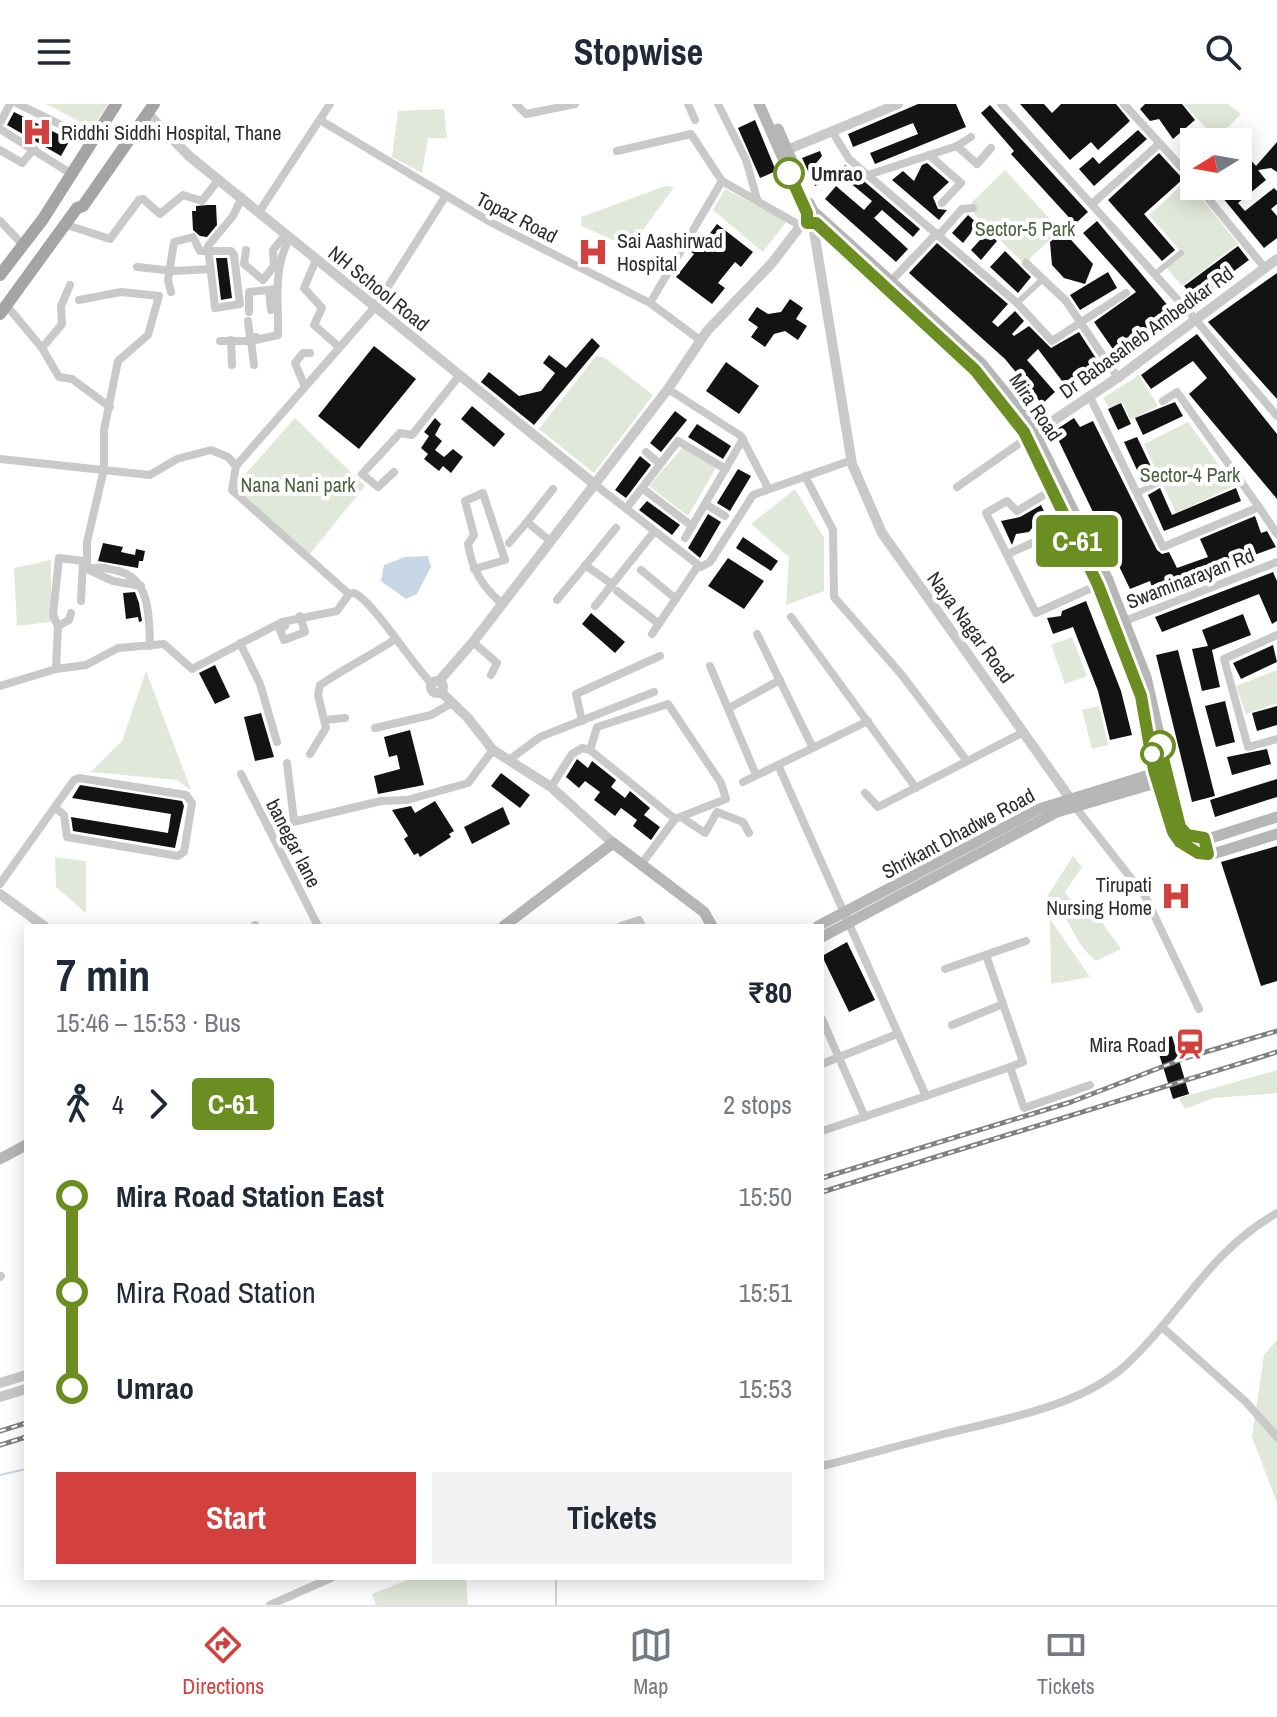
<!DOCTYPE html>
<meta charset="utf-8">
<style>
:root{--surface:#fff;--page:#f2f2f3;--text:#1f2937;--muted:#747a83;--line:#e0e1e3;--accent:#d3413e}
body{margin:0;font-family:"Archivo Narrow",sans-serif;background:var(--page);color:var(--text);height:100vh;display:flex;flex-direction:column;font-size:30px;white-space:nowrap}
*{box-sizing:border-box;margin:0}
p{font-size:26px;color:var(--muted)}
.icon{flex:none;width:44px;height:44px;fill:none;stroke:currentColor;stroke-width:2;stroke-linecap:round;stroke-linejoin:round}
.map{position:relative;flex:1;overflow:hidden}
.drawer{position:absolute;left:24px;top:820px;width:800px;height:656px;display:flex;flex-direction:column;background:var(--surface);border-radius:0px;box-shadow:0 4px 20px #0003}
.drawer>*{flex:none}
.badge{padding:0 16px;border-radius:6px;font-size:28px;line-height:52px}
.needle{width:52px;rotate:259deg}
.tools{position:absolute;left:1180px;top:24px;display:grid;gap:16px}
.tools a{display:grid;place-items:center;width:72px;height:72px;border-radius:0px;background:var(--surface);box-shadow:0 4px 20px #0003;font-size:40px}
.map>.badge{position:absolute;translate:-50% -50%;box-shadow:0 0 0 4px #fff}
.legs{display:flex;align-items:center;gap:12px;height:88px;padding:0 32px;font-size:26px}
.legs p{margin-inline-start:auto}
.overview{display:flex;align-items:center;justify-content:space-between;height:136px;padding:0 32px}
h1{font-size:44px;font-weight:700;line-height:60px}
.button{display:flex;gap:16px;margin-top:auto;padding:16px 32px}
.button a{flex:1;height:92px;border-radius:0px;background:var(--accent);color:#fff;font-size:32px;font-weight:700;line-height:92px;text-align:center}
.button a+a{background:var(--page);color:var(--text)}
ul{padding:0 32px;list-style:none}
li{display:flex;align-items:center;gap:28px;height:96px;font-size:30px}
li i{display:grid;place-items:center;width:12px;height:100%;margin:0 10px;background:currentColor}
li i::after{content:'';width:20px;height:20px;margin:-10px;border:6px solid;border-radius:50%;background:var(--surface)}
li p{margin-inline-start:auto}
li:first-child i{background:linear-gradient(#0000 50%,currentColor 0)}
li:last-child i{background:linear-gradient(currentColor 50%,#0000 0)}
header{display:flex;justify-content:space-between;align-items:center;height:104px;padding:0 32px;background:var(--surface);font-size:36px;font-weight:700}
.tab-bar{display:flex;justify-content:space-around;align-items:center;height:112px;border-top:2px solid var(--line);background:var(--surface);font-size:22px;color:var(--muted)}
.tab-bar a{display:grid;justify-items:center;gap:4px}
.tab-bar .current{color:var(--accent)}
.map>svg:first-child{display:block}
.green{fill:#e0e8da}
.water{fill:#c8d7e6}
.lines{fill:none;stroke-linecap:round;stroke-linejoin:round}
.stream{stroke:#c8d7e6;stroke-width:2}
.building{fill:#131313}
.pedestrian{stroke:#c9c9c9;stroke-width:6}
.minor{stroke:#c9c9c9;stroke-width:8}
.tertiary{stroke:#c9c9c9;stroke-width:10}
.secondary{stroke:#b6b6b6;stroke-width:11}
.primary{stroke:#a4a4a4;stroke-width:12}
.rail-casing{stroke:#818181;stroke-width:5}
.rail{stroke:#fff;stroke-width:2;stroke-dasharray:6;stroke-linecap:butt}
.line-1-casing{stroke:#fff;stroke-width:18}
.line-1{stroke:#6b8e23;stroke-width:12}
.stop-1-dot{fill:#fff;stroke:#6b8e23;stroke-width:4}
.labels{text-anchor:middle;dominant-baseline:central;stroke-width:8;stroke-linejoin:round;paint-order:stroke}
.poi-label{font-size:20px;fill:#2c2c2c;stroke:#fff;text-anchor:start}
.stop-label{font-size:20px;font-weight:bold;fill:#2c2c2c;stroke:#fff;text-anchor:start}
.street-label{font-size:20px;fill:#2c2c2c;stroke:#fff}
.park-label{font-size:20px;fill:#4b623e;stroke:#fff}
</style>
<header><svg class="icon" aria-label="menu" viewBox="0 0 24 24"><path d="M4 6h16M4 12h16M4 18h16"/></svg>Stopwise<svg class="icon" aria-label="search" viewBox="0 0 24 24"><circle cx="10" cy="10" r="6"/><path d="M15 15l6 6"/></svg></header>
<div class="map">
<svg width="1277" height="1501" viewBox="0 0 1277 1501">
<rect width="100%" height="100%" fill="#fff"/>
<g class="green">
<polygon points="46,0 108,0 92,24"/>
<polygon points="1184,0 1228,0 1241,10 1216,35"/>
<polygon points="444,5 447,34 428,34 422,69 392,53 398,7"/>
<polygon points="1005,66 1060,126 1024,160 974,110 972,98"/>
<polygon points="1187,76 1238,140 1182,182 1166,163 1182,149 1149,111"/>
<polygon points="665,82 674,83 630,144 582,122 581,113"/>
<polygon points="725,85 787,117 763,148 713,106"/>
<polygon points="596,252 605,254 653,291 594,369 539,325"/>
<polygon points="1139,271 1158,302 1131,316 1122,298 1109,304 1103,294"/>
<polygon points="295,314 365,382 309,451 234,383"/>
<polygon points="1188,318 1234,382 1176,409 1144,340"/>
<polygon points="685,341 717,362 688,412 649,382"/>
<polygon points="795,385 824,434 824,487 786,501 789,453 751,420"/>
<polygon points="51,456 51,518 17,522 14,464"/>
<polygon points="1072,533 1087,572 1065,580 1051,541"/>
<polygon points="1277,566 1277,599 1246,610 1236,582"/>
<polygon points="146,567 191,686 177,676 91,668 122,637"/>
<polygon points="1099,602 1108,641 1092,645 1082,606"/>
<path d="M 1073,752 L 1082,763 L 1065,788 L 1082,814 L 1091,803 L 1121,845 L 1096,857 C 1072,838 1072,813 1047,793 Z"/>
<polygon points="55,753 86,757 86,809 56,783"/>
<polygon points="1050,815 1090,873 1051,880"/>
<polygon points="1277,966 1277,989 1214,994 1185,1005 1179,994"/>
<polygon points="1277,1236 1277,1399 1252,1333 1264,1251"/>
<polygon points="412,1474 466,1474 468,1501 376,1501 372,1490"/>
</g>
<polygon class="water" points="428,452 431,463 417,490 406,495 381,477 384,461 405,453"/>
<g class="lines">
<g class="stream">
<polyline points="0,1371 26,1365"/>
<polyline points="556,1474 556,1501"/>
</g>
</g>
<g class="building">
<polygon points="918,0 956,0 966,23 875,60 870,49 918,30 913,19 853,43 848,30"/>
<polygon points="1020,0 1044,0 1052,9 1061,0 1116,0 1130,17 1098,46 1091,38 1070,56"/>
<polygon points="1145,0 1182,0 1195,16 1173,35 1159,15 1150,17 1140,5"/>
<polygon points="990,1 1088,108 1075,120 1011,50 1014,47 981,9"/>
<polygon points="14,8 70,36 61,52 7,21"/>
<polygon points="755,16 776,67 760,74 738,24"/>
<polygon points="1138,26 1147,35 1094,82 1079,65 1093,53 1099,60"/>
<polygon points="1277,38 1277,68 1271,64 1258,66 1266,76 1238,99 1245,107 1274,84 1277,87 1277,100 1271,105 1277,112 1277,134 1264,144 1213,82 1238,82 1238,49 1242,46 1256,62"/>
<polygon points="820,47 822,52 813,63 829,76 815,82 802,54"/>
<polygon points="1159,49 1183,75 1144,110 1175,146 1162,157 1108,96"/>
<polygon points="927,59 949,78 933,93 938,105 947,106 939,116 892,76 903,67 914,77 922,61"/>
<polygon points="845,61 920,125 913,133 882,106 874,114 908,145 896,158 825,95 836,82 864,106 872,97 843,73 847,68 835,74"/>
<polygon points="208,101 216,101 217,121 207,133 200,132 193,126 192,107 196,107 196,102"/>
<polygon points="968,111 978,120 963,139 952,129"/>
<polygon points="1097,117 1175,210 1117,251 1094,218 1136,188 1083,129"/>
<polygon points="717,120 753,148 741,163 735,158 718,179 725,184 712,200 676,173 694,150 691,148 695,142 698,145"/>
<polygon points="1063,127 1093,160 1085,180 1064,174 1052,161 1050,138"/>
<polygon points="987,128 997,137 981,156 971,146"/>
<polygon points="937,139 1008,200 992,218 998,223 1015,207 1024,217 1012,230 1014,232 1029,222 1051,244 1079,228 1101,262 1068,285 1038,245 1027,256 1055,288 1042,300 1005,255 909,169"/>
<polygon points="1238,142 1249,156 1195,196 1184,182"/>
<polygon points="1005,147 1031,173 1018,189 990,163"/>
<polygon points="216,154 227,154 232,194 221,196"/>
<polygon points="1108,168 1117,184 1080,206 1070,191"/>
<polygon points="1277,169 1277,295 1208,218"/>
<polygon points="790,195 803,204 796,215 807,222 798,236 785,227 774,230 765,243 751,233 758,223 748,216 757,203 768,210 781,208"/>
<polygon points="1197,230 1277,330 1277,395 1189,290 1207,274 1193,257 1151,285 1141,271"/>
<polygon points="592,234 600,242 534,321 481,278 489,268 519,292 541,287 555,269 543,259 549,251 566,264"/>
<polygon points="374,242 416,275 359,345 318,312"/>
<polygon points="726,258 759,282 739,310 706,287"/>
<polygon points="1175,298 1183,312 1143,331 1135,314"/>
<polygon points="1121,299 1131,320 1118,326 1108,305"/>
<polygon points="472,302 505,330 494,343 461,315"/>
<polygon points="675,307 687,316 661,348 650,339"/>
<polygon points="435,314 441,320 435,331 442,337 435,346 444,353 453,345 463,353 451,369 443,362 439,367 424,355 428,350 421,344 429,332 424,328"/>
<polygon points="1074,314 1080,323 1093,317 1157,446 1162,450 1169,448 1177,464 1208,453 1200,435 1255,412 1261,429 1267,427 1276,443 1153,488 1150,477 1130,485 1054,327"/>
<polygon points="697,320 731,342 723,355 688,333"/>
<polygon points="1137,333 1156,373 1143,379 1124,338"/>
<polygon points="640,352 651,361 626,394 615,386"/>
<polygon points="738,365 751,372 730,407 717,399"/>
<polygon points="1160,384 1172,411 1236,384 1241,397 1164,427 1148,391"/>
<polygon points="647,397 680,421 672,431 639,406"/>
<polygon points="1041,401 1049,418 1036,419 1029,428 1016,430 1012,441 1001,417 1020,413"/>
<polygon points="708,410 721,418 700,454 688,444"/>
<polygon points="743,433 778,457 771,467 736,444"/>
<polygon points="103,439 123,443 121,448 135,451 136,445 145,447 143,457 139,457 138,464 98,457"/>
<polygon points="728,454 764,477 744,505 708,482"/>
<polygon points="1273,468 1277,477 1277,517 1272,520 1259,490 1162,528 1155,513"/>
<polygon points="135,488 139,499 142,517 139,518 138,513 126,515 123,489"/>
<polygon points="1086,497 1121,587 1132,631 1110,636 1098,587 1073,523 1053,530 1047,514 1061,512 1062,507"/>
<polygon points="591,509 625,538 615,549 582,520"/>
<polygon points="1243,510 1251,531 1212,546 1220,583 1202,587 1192,545 1208,542 1202,526"/>
<polygon points="1273,541 1277,558 1241,575 1233,559"/>
<polygon points="1178,546 1215,692 1192,698 1156,551"/>
<polygon points="215,561 230,593 215,600 199,569"/>
<polygon points="1225,597 1235,638 1216,643 1205,602"/>
<polygon points="1277,602 1277,621 1257,627 1252,609"/>
<polygon points="261,609 274,653 255,657 244,613"/>
<polygon points="410,626 424,681 378,690 374,672 400,665 397,651 389,653 384,633"/>
<polygon points="1267,645 1271,660 1232,671 1227,653"/>
<polygon points="577,655 588,664 592,657 616,676 611,683 625,694 630,687 650,704 644,711 660,723 651,736 633,722 637,716 621,704 615,712 594,696 600,688 585,677 579,684 566,673"/>
<polygon points="501,669 530,691 520,704 491,682"/>
<polygon points="1277,675 1277,693 1215,713 1210,696"/>
<polygon points="80,681 182,697 184,702 175,744 73,727 71,713 168,729 171,710 72,694"/>
<polygon points="435,697 454,727 449,730 451,733 420,753 418,749 414,751 404,735 408,732 392,706 411,702 415,709"/>
<polygon points="503,703 510,720 472,740 464,723"/>
<polygon points="1277,742 1277,877 1261,882 1221,758"/>
<polygon points="847,838 875,896 849,908 822,852"/>
<polygon points="1172,932 1189,990 1173,995 1155,937"/>
</g>
<g class="lines">
<g class="pedestrian">
<polyline points="1155,170 1181,149"/>
<polyline points="1017,199 1043,175"/>
<polyline points="1137,389 1162,377"/>
</g>
<g class="minor">
<polyline points="18,0 92,36"/>
<polyline points="516,0 526,10 575,0"/>
<polyline points="688,0 695,16"/>
<polyline points="718,0 746,56 757,95"/>
<polyline points="1001,0 1195,215 1277,312"/>
<polyline points="1124,0 1194,77"/>
<polyline points="320,16 492,119 650,199 700,236"/>
<polyline points="0,19 10,0"/>
<polyline points="0,25 70,69"/>
<polyline points="833,29 849,55 1017,199 1052,237 1126,189"/>
<polyline points="1218,38 1218,37"/>
<polyline points="957,42 977,60 991,44"/>
<polyline points="0,46 22,59 34,45"/>
<polyline points="617,47 691,30 722,77 650,199"/>
<polyline points="929,51 961,79 942,99"/>
<polyline points="868,71 957,42 971,33"/>
<polyline points="722,77 801,122"/>
<polyline points="1198,82 1264,163"/>
<polyline points="1092,100 1159,40"/>
<polyline points="259,108 330,0"/>
<polyline points="0,117 23,141"/>
<polyline points="67,121 110,135 139,96 143,95 160,110 183,91 202,97 219,75"/>
<polyline points="939,131 962,105 973,104"/>
<polyline points="246,146 244,160 263,176 274,162 273,146 286,130"/>
<polyline points="316,156 304,184 322,204 314,221 339,243"/>
<polyline points="1026,159 1066,197 1118,274"/>
<polyline points="137,163 174,167 211,165"/>
<polyline points="892,176 937,129"/>
<polyline points="269,186 271,206"/>
<path d="M 171,188 L 168,176 L 174,138 L 193,133 L 200,147 L 231,147 L 234,151 L 240,200 L 215,204 C 213,183 210,163 208,142 L 233,112 L 242,93"/>
<polyline points="79,196 121,188 159,192 148,231 118,257 104,326 104,365 87,438 87,465"/>
<polyline points="7,202 42,244 59,273 72,275 110,303"/>
<polyline points="249,208 249,188 277,185"/>
<polyline points="248,217 250,233 256,233"/>
<polyline points="231,236 232,261"/>
<path d="M 220,237 L 251,237 L 278,231 C 279,197 272,164 290,134"/>
<polyline points="251,237 254,261"/>
<polyline points="42,244 62,220 61,202 70,181"/>
<polyline points="305,283 295,259 303,249 310,249"/>
<polyline points="668,285 741,332 768,384"/>
<polyline points="1090,293 1163,443 1259,403 1177,288 1163,297"/>
<polyline points="646,348 660,360"/>
<polyline points="0,355 150,371 177,355 211,346 228,353 236,362 232,386 349,490"/>
<polyline points="236,362 375,203 445,93"/>
<polyline points="394,368 378,383 362,370 400,329 412,331 459,272"/>
<polyline points="805,372 833,426 834,493 901,570 967,657"/>
<polyline points="593,379 701,463 710,458 753,391 852,356"/>
<polyline points="957,383 1027,334"/>
<polyline points="642,384 692,422"/>
<polyline points="1052,386 1017,407 1007,397 986,409 1036,509 1098,481"/>
<polyline points="705,400 725,412"/>
<polyline points="629,401 678,337 726,365"/>
<polyline points="1259,403 1277,430"/>
<polyline points="685,434 743,335"/>
<polyline points="550,437 527,418 553,385"/>
<polyline points="509,439 527,418"/>
<polyline points="1008,450 1070,422"/>
<polyline points="585,461 612,480"/>
<path d="M 474,465 L 505,456 L 483,389 L 465,397 L 474,431 L 468,440 C 472,466 482,482 502,500"/>
<polyline points="641,466 676,495"/>
<path d="M 141,482 L 113,477 L 87,465 C 99,462 106,464 118,467 C 151,475 149,514 150,542"/>
<polyline points="617,487 659,520"/>
<polyline points="557,496 616,424"/>
<polyline points="595,502 653,429"/>
<polyline points="791,513 916,684"/>
<polyline points="1122,518 1277,458"/>
<polyline points="58,522 69,516 71,509"/>
<polyline points="285,522 280,526 284,536 305,528 300,512"/>
<polyline points="652,530 698,462"/>
<polyline points="757,530 813,644"/>
<polyline points="1277,531 1224,555 1248,643 1277,635"/>
<polyline points="473,538 497,559 491,571"/>
<polyline points="240,539 260,580 277,638"/>
<polyline points="710,562 756,671"/>
<polyline points="56,565 58,522 53,511 59,454 83,457 81,497"/>
<path d="M 0,582 L 56,565 L 86,561 L 118,544 L 164,540 L 192,565 L 282,518 L 337,507 L 349,490 L 354,489 C 372,496 412,560 432,580"/>
<polyline points="729,604 780,576"/>
<polyline points="325,616 345,614"/>
<polyline points="582,617 576,590 660,552"/>
<polyline points="375,624 431,611 452,599"/>
<polyline points="590,646 597,623 668,600 721,679 726,695 675,715"/>
<path d="M 310,650 L 326,624 L 318,591 L 320,581 C 345,564 368,553 394,536"/>
<polyline points="509,656 540,633 654,588"/>
<polyline points="287,659 294,717"/>
<polyline points="778,661 926,992 822,1027"/>
<polyline points="241,670 318,822"/>
<polyline points="743,678 868,617"/>
<polyline points="551,683 572,650 582,644 590,646 675,715 643,758"/>
<polyline points="865,689 878,703 1024,628"/>
<polyline points="1076,704 1145,792 1199,905"/>
<polyline points="681,713 705,729 717,708 743,718 749,729"/>
<polyline points="268,724 381,697 407,696 468,679 493,646"/>
<polyline points="0,780 74,676 79,674 186,691 192,699 184,748 178,752 67,733 64,711 57,705"/>
<polyline points="255,822 255,821"/>
<polyline points="621,822 639,816 642,822"/>
<polyline points="986,851 1023,958 1010,963"/>
<polyline points="945,865 1026,837"/>
<polyline points="822,915 865,1013"/>
<polyline points="952,921 1003,900"/>
<polyline points="822,960 897,930"/>
<polyline points="926,992 1010,963 1024,1004 1090,981"/>
<polyline points="0,1173 1,1172"/>
<polyline points="1162,1223 1246,1298 1277,1333"/>
<path d="M 822,1362 C 862,1352 901,1341 940,1331 C 999,1316 1081,1303 1127,1260 C 1183,1208 1207,1149 1277,1109"/>
<polyline points="270,1501 331,1474"/>
</g>
<g class="tertiary">
<polyline points="148,10 189,52 593,379"/>
<polyline points="782,48 898,0"/>
<polyline points="813,121 852,360 882,429 1074,700"/>
<polyline points="1029,333 1120,272 1277,155"/>
<polyline points="439,577 473,538 668,285 707,227 772,159 805,116"/>
<circle cx="437" cy="583" r="6"/>
<polyline points="441,588 468,614 493,646 551,683 613,739"/>
<polyline points="0,790 44,822"/>
<polyline points="0,1279 26,1271"/>
<polyline points="0,1293 26,1285"/>
</g>
<g class="secondary">
<polyline points="759,0 807,109 807,119 816,119 975,266 1024,328 1098,481 1129,561 1141,592 1154,666 1173,728 1180,738 1198,749 1213,750 1277,730"/>
<polyline points="778,25 795,64"/>
<polyline points="809,99 813,107 981,259 1029,318 1108,476 1146,573 1180,723 1187,731 1211,734 1277,713"/>
<polyline points="504,822 613,739 704,808 712,822"/>
<polyline points="818,822 1039,705 1162,667"/>
<polyline points="822,833 1057,708 1162,677"/>
<polyline points="0,1055 26,1041"/>
</g>
<g class="primary">
<polyline points="0,171 43,115 116,0"/>
<polyline points="0,210 77,104 83,102 154,0"/>
</g>
<g class="rail-casing">
<g id="rail">
<polyline points="822,1074 1071,998 1185,954 1277,927"/>
<polyline points="822,1088 1277,948"/>
<polyline points="0,1327 26,1319"/>
<polyline points="0,1341 26,1333"/>
</g>
</g>
<use href="#rail" class="rail"/>
</g>
<g class="lines">
<g class="line-1-casing">
<polyline id="line-1" points="789,69 807,109 807,119 816,119 975,266 1024,328 1098,481 1129,561 1141,592 1154,666 1173,728 1180,738 1198,749 1208,750 1204,734 1187,731 1180,723 1160,642"/>
</g>
<use href="#line-1" class="line-1"/>
</g>
<defs>
<g id="hospital-bare" transform="scale(2.4)"><path d="M-5-5h3v3.5h4V-5h3V5h-3V1.5h-4V5h-3Z" fill="#d3413e" stroke="#fff" stroke-width="2.5" paint-order="stroke"/></g>
<g id="station-bare" transform="scale(2.4)"><path d="M-3-6H3Q5-6 5-4V2Q5 4 3 4L4.5 6H3L1.5 4h-3L-3 6H-4.5L-3 4Q-5 4-5 2V-4Q-5-6-3-6ZM-3.5-4v3h7v-3ZM-3.5 1v1.5H-2V1ZM2 1v1.5H3.5V1Z" fill="#d3413e" stroke="#fff" stroke-width="2.5" paint-order="stroke"/></g>
</defs>
<g fill-rule="evenodd">
<use href="#hospital-bare" x="37" y="28"/>
<use href="#hospital-bare" x="593" y="148"/>
<use href="#hospital-bare" x="1176" y="792"/>
<use href="#station-bare" x="1190" y="940"/>
</g>
<g class="stop-1-dot">
<circle cx="789" cy="69" r="14"/>
<circle cx="1160" cy="642" r="14"/>
<circle cx="1152" cy="650" r="10"/>
</g>
<g class="labels">
<g class="poi-label">
<text x="61" y="28">Riddhi Siddhi Hospital, Thane</text>
<text x="617" y="136">Sai Aashirwad<tspan x="617" dy="23">Hospital</tspan></text>
<text x="1152" y="780" text-anchor="end">Tirupati<tspan x="1152" dy="23">Nursing Home</tspan></text>
<text x="1166" y="940" text-anchor="end">Mira Road</text>
</g>
<g class="stop-label">
<text x="811" y="69">Umrao</text>
</g>
<g class="street-label">
<text transform="translate(517 113) rotate(27)">Topaz Road</text>
<text transform="translate(379 184) rotate(39)">NH School Road</text>
<text transform="translate(1146 228) rotate(-36)">Dr Babasaheb Ambedkar Rd</text>
<text transform="translate(1036 303) rotate(56)">Mira Road</text>
<text transform="translate(1190 474) rotate(-21)">Swaminarayan Rd</text>
<text transform="translate(971 523) rotate(54)">Naya Nagar Road</text>
<text transform="translate(958 729) rotate(-28)">Shrikant Dhadwe Road</text>
<text transform="translate(294 739) rotate(63)">banegar lane</text>
</g>
<g class="park-label">
<text x="1025" y="124">Sector-5 Park</text>
<text x="1190" y="370">Sector-4 Park</text>
<text x="298" y="380">Nana Nani park</text>
</g>
</g>
</svg>
<div class="tools">
<a><svg class="needle" viewBox="-14 -14 28 28"><path d="M0-13l5 13h-10z" fill="#e53935"/><path d="M0 13l5-13h-10z" fill="#747a83"/></svg></a>
</div>
<b class="badge" style="left:1077px;top:437px;background:#6b8e23;color:#fff">C-61</b>
<section class="drawer">
<div class="overview"><div><h1>7 min</h1><p>15:46 – 15:53 · Bus</p></div><b>₹80</b></div>
<div class="legs"><svg class="icon" aria-label="walk" viewBox="0 0 24 24"><circle cx="13" cy="4" r="2"/><path d="M13 8l-2 6 4 7M11 14l-3 7M7 12l3-4h3l4 4"/></svg>4<svg class="icon" aria-label="forward" viewBox="0 0 24 24"><path d="M9 5l7 7-7 7"/></svg><b class="badge" style="background:#6b8e23;color:#fff">C-61</b><p>2 stops</p></div>
<ul>
<li><i style="color:#6b8e23"></i><b>Mira Road Station East</b><p>15:50</p></li>
<li><i style="color:#6b8e23"></i><span>Mira Road Station</span><p>15:51</p></li>
<li><i style="color:#6b8e23"></i><b>Umrao</b><p>15:53</p></li>
</ul>
<div class="button"><a>Start</a><a>Tickets</a></div>
</section>
</div>
<nav class="tab-bar">
<a class="current"><svg class="icon" aria-label="directions" viewBox="0 0 24 24"><path d="M12 3l9 9-9 9-9-9zM9 14v-3h6M13 9l2 2-2 2"/></svg>Directions</a>
<a><svg class="icon" aria-label="map" viewBox="0 0 24 24"><path d="M3 6l6-2 6 2 6-2v14l-6 2-6-2-6 2zM9 4v14M15 6v14"/></svg>Map</a>
<a><svg class="icon" aria-label="tickets" viewBox="0 0 24 24"><path d="M3 7h18v10H3zM15 7v10"/></svg>Tickets</a>
</nav>
